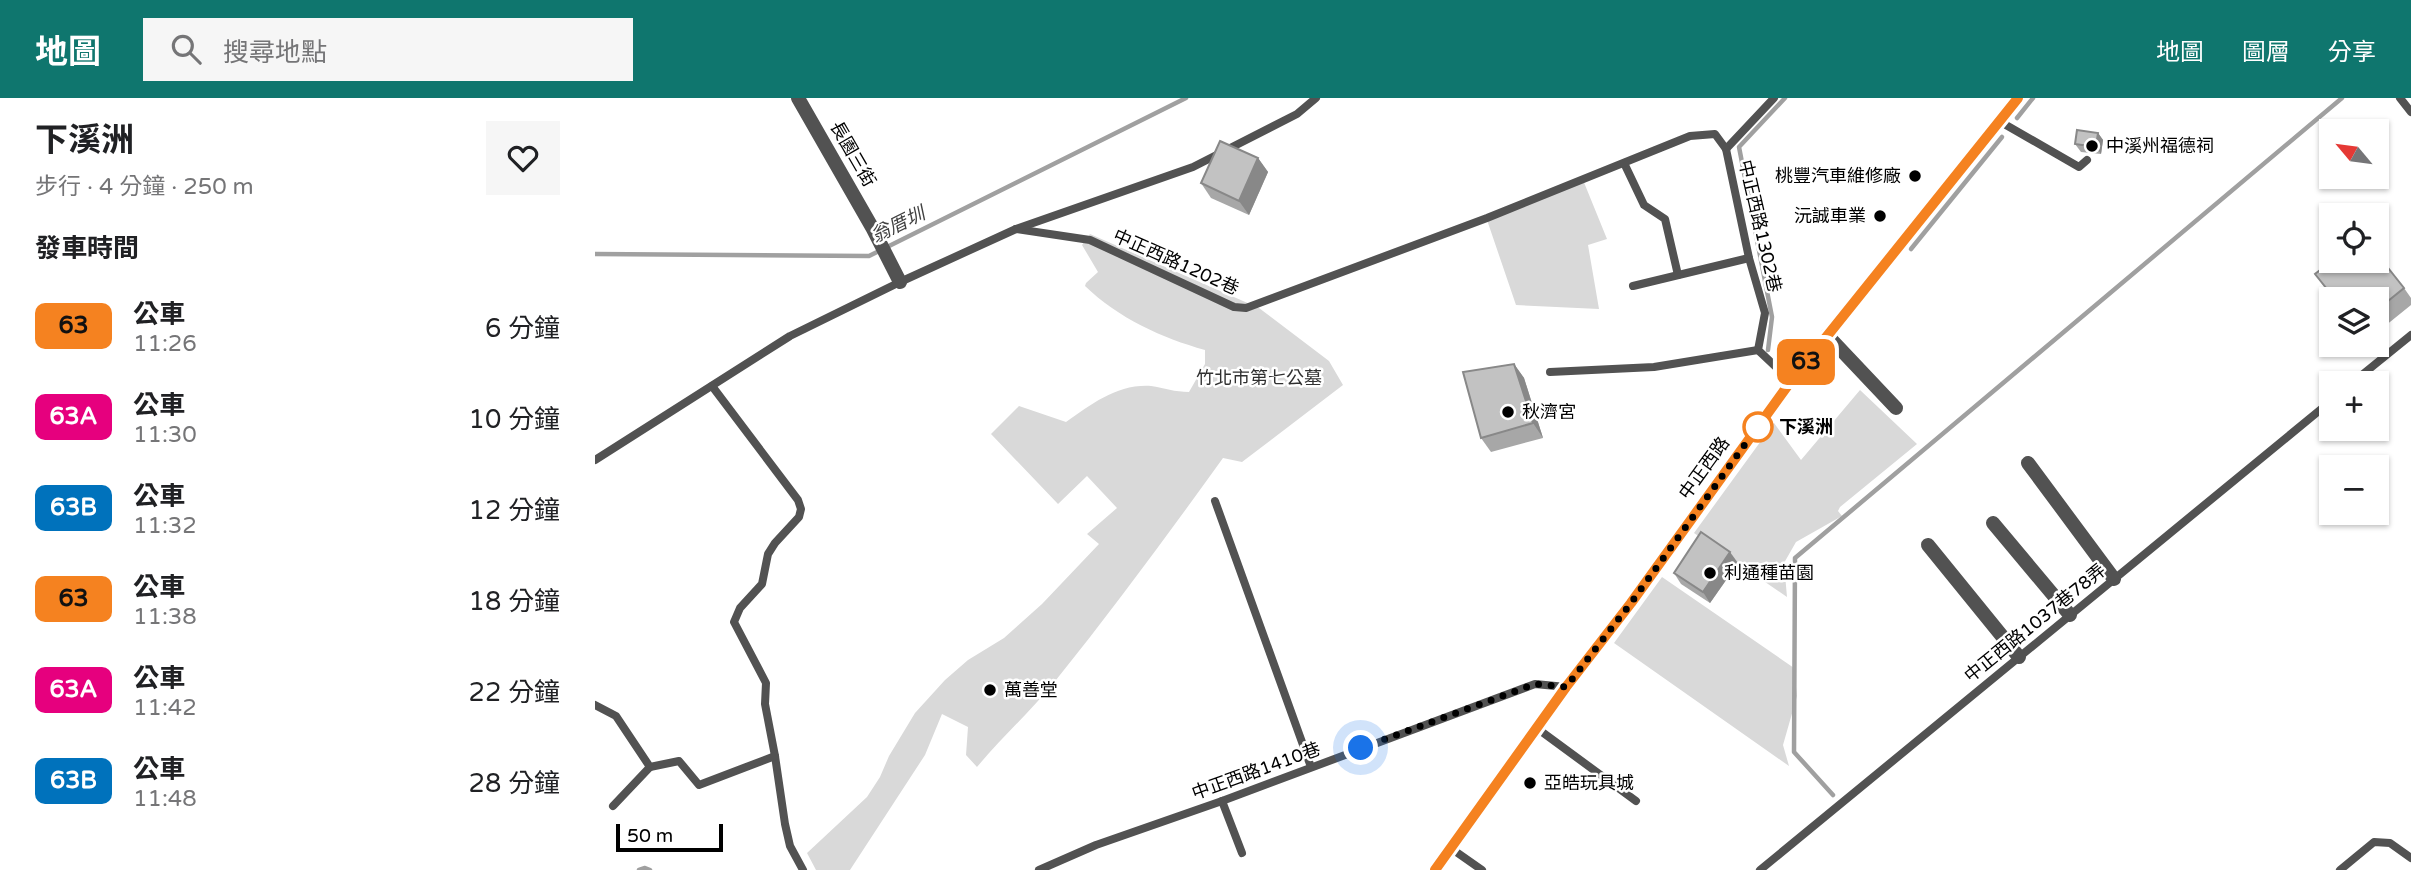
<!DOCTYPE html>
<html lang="zh-TW">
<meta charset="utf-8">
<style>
:root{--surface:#fff;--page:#f6f6f6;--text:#202124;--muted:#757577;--accent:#0f766e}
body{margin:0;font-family:"Varela Round","Noto Sans TC",sans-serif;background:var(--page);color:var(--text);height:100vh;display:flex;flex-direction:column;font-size:26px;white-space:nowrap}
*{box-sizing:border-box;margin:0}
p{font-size:23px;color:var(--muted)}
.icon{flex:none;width:38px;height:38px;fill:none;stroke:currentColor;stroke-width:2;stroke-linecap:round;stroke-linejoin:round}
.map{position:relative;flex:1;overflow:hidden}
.panel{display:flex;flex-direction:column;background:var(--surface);width:595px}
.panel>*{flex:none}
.badge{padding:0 14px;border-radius:10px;font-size:24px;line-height:46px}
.needle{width:46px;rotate:299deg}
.buttons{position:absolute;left:1724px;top:21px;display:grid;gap:14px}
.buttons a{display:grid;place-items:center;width:70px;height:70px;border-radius:0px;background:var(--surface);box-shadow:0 2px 5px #0004;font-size:35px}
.scale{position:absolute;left:21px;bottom:18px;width:107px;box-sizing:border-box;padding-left:7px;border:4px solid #000;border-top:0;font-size:19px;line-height:24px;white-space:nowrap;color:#000;-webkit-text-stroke:5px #fff;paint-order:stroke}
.you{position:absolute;width:35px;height:35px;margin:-18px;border:5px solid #fff;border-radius:50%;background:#1a73e8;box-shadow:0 0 0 10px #1a73e833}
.map>.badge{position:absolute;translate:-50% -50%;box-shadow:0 0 0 4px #fff}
h2{padding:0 35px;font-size:26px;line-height:63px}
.round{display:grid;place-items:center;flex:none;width:74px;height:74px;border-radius:0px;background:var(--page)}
.headline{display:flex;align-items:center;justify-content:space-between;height:119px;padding:0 35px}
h1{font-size:33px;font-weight:700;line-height:52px}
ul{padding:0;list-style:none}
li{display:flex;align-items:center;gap:21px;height:91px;padding:0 35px}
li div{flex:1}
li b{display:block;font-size:26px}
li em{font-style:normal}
li .badge{min-width:77px;font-weight:700;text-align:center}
header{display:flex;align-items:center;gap:42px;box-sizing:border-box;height:98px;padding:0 35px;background:var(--accent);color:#fff}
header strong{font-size:33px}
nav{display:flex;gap:38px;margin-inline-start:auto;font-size:24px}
.search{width:490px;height:63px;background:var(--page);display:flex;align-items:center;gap:18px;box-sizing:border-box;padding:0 24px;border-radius:0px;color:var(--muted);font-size:26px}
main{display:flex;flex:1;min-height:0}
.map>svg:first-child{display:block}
.green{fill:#d9d9d9}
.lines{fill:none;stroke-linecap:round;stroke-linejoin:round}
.stream{stroke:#a0a0a0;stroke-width:4.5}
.lane{stroke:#525252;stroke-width:8}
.street{stroke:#525252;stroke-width:14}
.secondary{stroke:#1f1f1f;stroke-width:14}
.wall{fill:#a7a7a7}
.shaded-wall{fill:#888}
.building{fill:#c2c2c2;stroke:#888;stroke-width:2}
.line-casing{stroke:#fff;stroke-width:16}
.line{stroke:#f58220;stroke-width:10}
.walk{stroke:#000;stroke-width:7;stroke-dasharray:0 12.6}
.poi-dot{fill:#000;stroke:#fff;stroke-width:2.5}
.stop-dot{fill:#fff;stroke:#f58220;stroke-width:3.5}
.labels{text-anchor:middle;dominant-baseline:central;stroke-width:5;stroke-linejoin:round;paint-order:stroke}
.poi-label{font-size:18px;fill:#000;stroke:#fff;text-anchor:start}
.street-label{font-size:18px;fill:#000;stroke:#fff}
.park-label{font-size:18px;fill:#303030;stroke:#fff}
.stop-label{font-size:18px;font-weight:bold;fill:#000;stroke:#fff;text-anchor:start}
.water-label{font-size:19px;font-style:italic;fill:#414141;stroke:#fff}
</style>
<header>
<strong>地圖</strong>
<div class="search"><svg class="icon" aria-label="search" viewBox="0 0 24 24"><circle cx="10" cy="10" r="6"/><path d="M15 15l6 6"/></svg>搜尋地點</div>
<nav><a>地圖</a><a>圖層</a><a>分享</a></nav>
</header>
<main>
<section class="panel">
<div class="headline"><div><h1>下溪洲</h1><p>步行 · 4 分鐘 · 250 m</p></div><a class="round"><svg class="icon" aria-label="heart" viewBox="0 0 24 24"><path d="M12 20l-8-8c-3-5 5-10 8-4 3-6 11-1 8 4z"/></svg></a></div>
<h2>發車時間</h2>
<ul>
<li><span class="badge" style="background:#f58220;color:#111">63</span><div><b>公車</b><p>11:26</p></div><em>6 分鐘</em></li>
<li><span class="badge" style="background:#e6007e;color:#fff">63A</span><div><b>公車</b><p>11:30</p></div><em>10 分鐘</em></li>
<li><span class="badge" style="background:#0072bc;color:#fff">63B</span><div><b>公車</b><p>11:32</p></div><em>12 分鐘</em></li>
<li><span class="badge" style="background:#f58220;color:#111">63</span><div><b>公車</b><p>11:38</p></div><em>18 分鐘</em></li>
<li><span class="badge" style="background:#e6007e;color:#fff">63A</span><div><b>公車</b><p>11:42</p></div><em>22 分鐘</em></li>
<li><span class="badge" style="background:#0072bc;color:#fff">63B</span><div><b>公車</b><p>11:48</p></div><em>28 分鐘</em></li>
</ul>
</section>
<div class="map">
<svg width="1816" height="772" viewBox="0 0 1816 772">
<rect width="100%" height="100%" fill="#fff"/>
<g class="green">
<polygon points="988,82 1012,141 993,147 1004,211 921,207 892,122"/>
<path d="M 495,136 L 664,210 L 734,263 L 748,287 L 647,364 L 628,360 C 574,435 519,510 461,582 C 436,613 407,639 382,669 L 371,657 L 373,629 L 347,616 L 330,657 L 255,772 L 221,772 L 212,755 L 272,699 L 285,679 L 294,658 L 320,615 L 350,582 L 373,562 L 409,540 L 447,506 L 504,446 L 492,436 L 522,410 L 492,378 L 463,406 L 396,336 L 424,308 L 471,324 C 497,306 522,286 556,288 C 569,290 580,294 594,294 L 610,266 L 610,252 C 567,240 523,220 490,188 L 491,185 L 503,174 L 487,147 Z"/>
<polygon points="1265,292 1322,346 1245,409 1243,413 1247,418 1201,444 1189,465 1192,499 1099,435 1179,325 1206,362"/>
<polygon points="1067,479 1199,570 1202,598 1188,647 1194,668 1019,545"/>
</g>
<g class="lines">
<g class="stream">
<polyline points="1422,20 1438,0"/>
<polyline points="1316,151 1407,39"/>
<polyline points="0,156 274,158 591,0"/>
<polyline points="1173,252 1177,219 1144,49 1190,0"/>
<polyline points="1238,697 1199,654 1200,460 1747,0"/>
<polyline points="44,772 50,770 55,772"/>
</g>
<g class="lane">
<polyline points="1805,0 1816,14"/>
<polyline points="1404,23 1484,69 1492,62"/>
<polyline points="1131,51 1179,0"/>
<polyline points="1029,65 1049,107 1070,121 1083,177"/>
<polyline points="421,131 495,142 639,209 651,210 892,120 1095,38 1120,36 1131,51 1154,160 1170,215 1163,252 1196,283"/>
<polyline points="1038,188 1154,160"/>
<polyline points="955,274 1059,269 1163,252"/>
<polyline points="1757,285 1816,237"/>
<polyline points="117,288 203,402 206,411 204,419 180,445 173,456 167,486 145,510 139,524 171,585 170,606 180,658 190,726 195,748 208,772"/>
<polyline points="0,362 195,238 305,184 421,131 598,69 702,16 721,0"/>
<polyline points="620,403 716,669"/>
<polyline points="0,607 21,618 55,669 84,663 104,687 180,658"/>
<polyline points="943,631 1041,703"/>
<polyline points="627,703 647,755"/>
<polyline points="18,708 55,669"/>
<polyline points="857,751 887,772"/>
<polyline points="444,772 501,747 627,703 940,586 971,589"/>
<polyline points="1165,772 1736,303"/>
<polyline points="1745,772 1779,744 1795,745 1816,760"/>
</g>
<g class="street">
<polyline points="203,0 278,131 305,184"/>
<polyline points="1232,237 1301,310"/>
<polyline points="1433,365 1519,481"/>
<polyline points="1398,425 1475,517"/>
<polyline points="1333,447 1424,559"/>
</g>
<polyline class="secondary" points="840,772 971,589 1036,505 1196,283 1423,0"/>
</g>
<g class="wall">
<polygon points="1503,35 1508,42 1506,56 1486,54 1480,46"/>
<polygon points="663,60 673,74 654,117 616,100 606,85"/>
<polygon points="1745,172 1809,190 1816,200 1816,207 1790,228 1794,234 1782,244 1782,201 1738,201 1720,176"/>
<polygon points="919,266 929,280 948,340 896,354 886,340"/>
<polygon points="1143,465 1115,505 1086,486 1079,475"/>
</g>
<g class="shaded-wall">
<polygon points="1503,35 1508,42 1506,56 1501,49"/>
<polygon points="663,60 673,74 654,117 644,103"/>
<polygon points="919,266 929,280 948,340 938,325"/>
<polygon points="1135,454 1143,465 1115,505 1108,494"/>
</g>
<g class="building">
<polygon points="1482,32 1503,35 1501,49 1480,46"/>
<polygon points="625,43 663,60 644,103 606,85"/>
<polygon points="1782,156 1809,190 1782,212 1782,201 1740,201 1720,176 1737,163 1745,172 1757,163 1782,163"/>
<polygon points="919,266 938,325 886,340 868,274"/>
<polygon points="1106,434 1135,454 1108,494 1079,475"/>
</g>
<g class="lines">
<g class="line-casing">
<polyline id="line" points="840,772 971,589 1036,505 1196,283 1423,0"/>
</g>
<use href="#line" class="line"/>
<polyline class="walk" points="766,650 940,586 971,589 1036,505 1164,327 1163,329"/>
</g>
<g class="poi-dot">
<circle cx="1497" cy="48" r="7"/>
<circle cx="1320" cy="78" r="7"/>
<circle cx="1285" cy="118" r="7"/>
<circle cx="913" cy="314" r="7"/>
<circle cx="1115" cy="475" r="7"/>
<circle cx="395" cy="592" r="7"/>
<circle cx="935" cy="685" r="7"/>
</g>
<circle class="stop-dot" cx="1163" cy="329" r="14"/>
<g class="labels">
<g class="poi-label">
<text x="1511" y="48">中溪州福德祠</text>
<text x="1306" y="78" text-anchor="end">桃豐汽車維修廠</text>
<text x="1271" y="118" text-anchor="end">沅誠車業</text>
<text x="927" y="314">秋濟宮</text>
<text x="1129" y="475">利通種苗園</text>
<text x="409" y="592">萬善堂</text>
<text x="949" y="685">亞皓玩具城</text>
</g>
<g class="street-label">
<text transform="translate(258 56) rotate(60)">長園三街</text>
<text transform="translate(1165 128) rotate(77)">中正西路1302巷</text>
<text transform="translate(581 164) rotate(24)">中正西路1202巷</text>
<text transform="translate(1109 370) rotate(-54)">中正西路</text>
<text transform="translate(1440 525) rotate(-39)">中正西路1037巷78弄</text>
<text transform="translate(661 673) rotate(-20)">中正西路1410巷</text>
</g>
<g class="park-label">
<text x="664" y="280">竹北市第七公墓</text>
</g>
<g class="stop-label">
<text x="1184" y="329">下溪洲</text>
</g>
<g class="water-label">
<text transform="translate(303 127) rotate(-26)">翁厝圳</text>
</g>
</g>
</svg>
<div class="buttons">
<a><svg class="needle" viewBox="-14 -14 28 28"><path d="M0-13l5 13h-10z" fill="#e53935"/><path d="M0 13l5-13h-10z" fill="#757577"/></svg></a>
<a><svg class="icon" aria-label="locate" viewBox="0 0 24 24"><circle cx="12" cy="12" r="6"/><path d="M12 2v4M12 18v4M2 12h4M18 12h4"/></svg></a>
<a><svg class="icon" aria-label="layers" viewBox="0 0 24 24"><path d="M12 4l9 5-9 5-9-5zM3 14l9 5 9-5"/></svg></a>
<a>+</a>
<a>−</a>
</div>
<div class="scale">50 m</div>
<div class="you" style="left:766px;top:650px"></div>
<b class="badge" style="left:1211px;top:264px;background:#f58220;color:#111">63</b>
</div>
</main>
